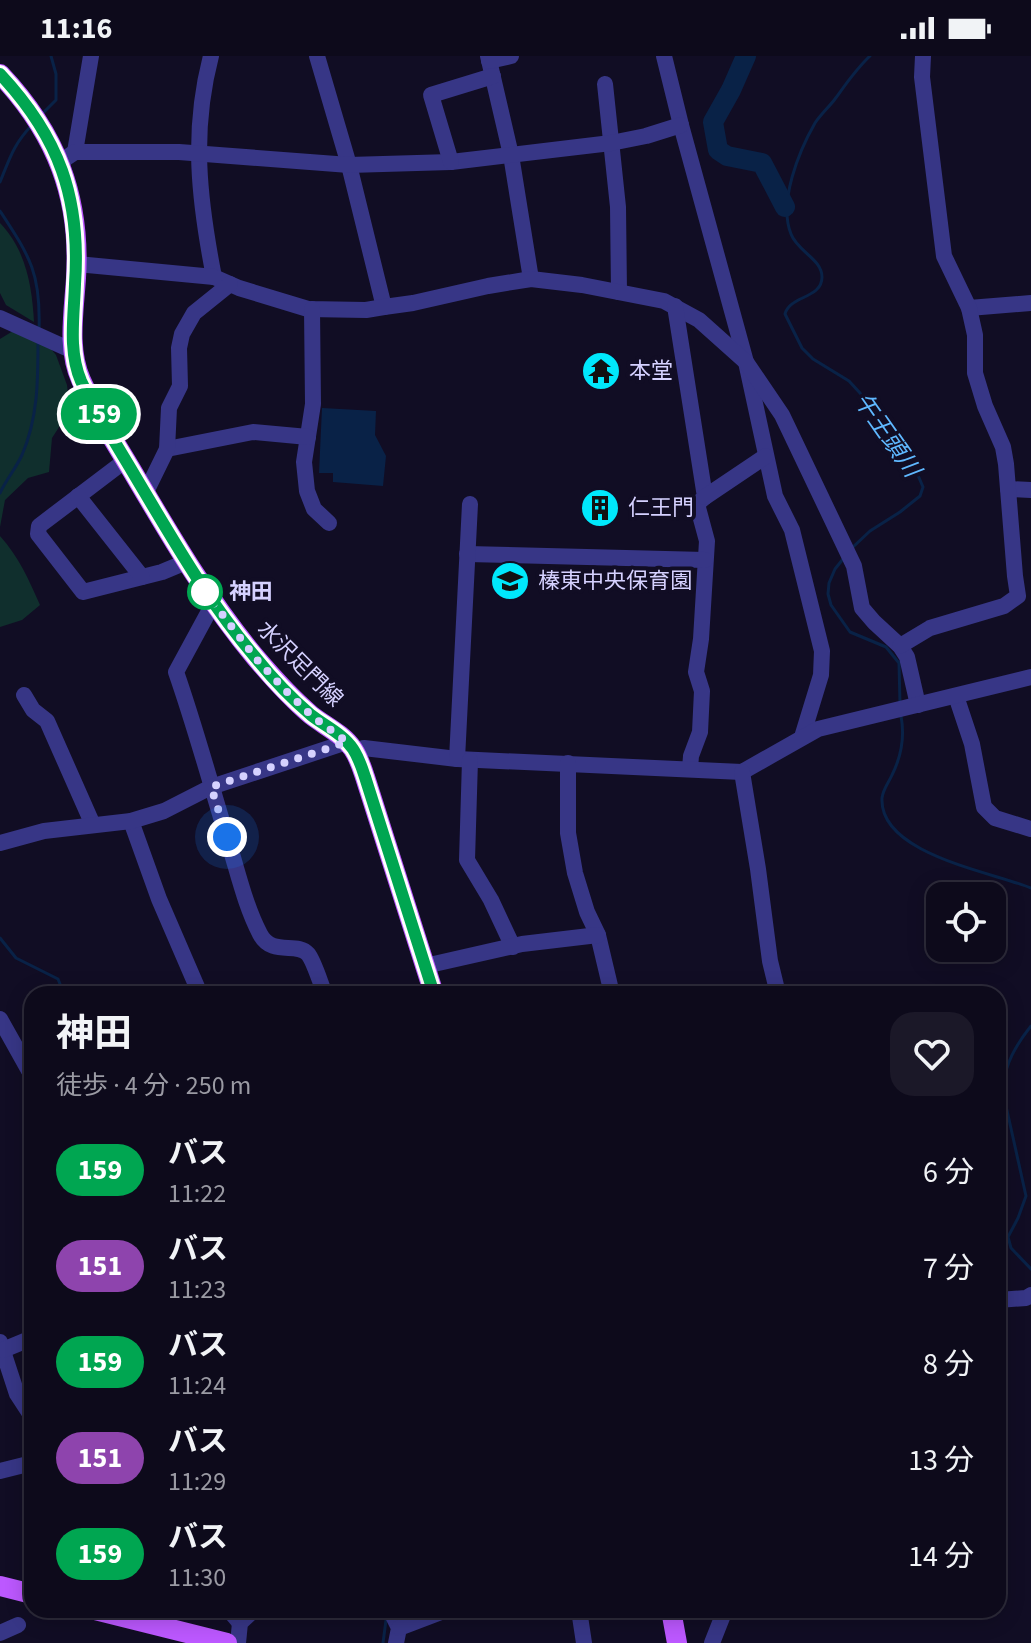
<!DOCTYPE html>
<html lang="ja">
<meta charset="utf-8">
<style>
:root{--surface:#0d0a1b;--page:#1b1828;--text:#f1f3f6;--muted:#9a9aa3;--line:#2d2b3a}
body{margin:0;font-family:"Source Sans 3","Noto Sans JP",sans-serif;background:var(--page);color:var(--text);height:100vh;display:flex;flex-direction:column;font-size:30px;white-space:nowrap}
*{box-sizing:border-box;margin:0}
p{font-size:26px;color:var(--muted)}
.icon{flex:none;width:44px;height:44px;fill:none;stroke:currentColor;stroke-width:2;stroke-linecap:round;stroke-linejoin:round}
.map{position:relative;flex:1;overflow:hidden}
.panel{position:absolute;left:24px;top:930px;width:982px;height:632px;display:flex;flex-direction:column;background:var(--surface);border-radius:24px;box-shadow:0 4px 20px #0003,0 0 0 2px var(--line)}
.panel>*{flex:none}
.badge{padding:0 16px;border-radius:26px;font-size:28px;line-height:52px}
.tools{position:absolute;left:926px;top:826px;display:grid;gap:16px}
.tools a{display:grid;place-items:center;width:80px;height:80px;border-radius:16px;background:var(--surface);box-shadow:0 4px 20px #0003,0 0 0 2px var(--line);font-size:40px}
.you{position:absolute;width:40px;height:40px;margin:-20px;border:6px solid #fff;border-radius:50%;background:#1a73e8;box-shadow:0 0 0 12px #1a73e833}
.map>.badge{position:absolute;translate:-50% -50%;box-shadow:0 0 0 4px #fff}
.round{display:grid;place-items:center;flex:none;width:84px;height:84px;border-radius:24px;background:var(--page)}
.headline{display:flex;align-items:center;justify-content:space-between;height:136px;padding:0 32px}
h1{font-size:38px;font-weight:700;line-height:60px}
ul{padding:0;list-style:none}
li{display:flex;align-items:center;gap:24px;height:96px;padding:0 32px}
li div{flex:1}
li b{display:block;font-size:30px}
li em{font-style:normal}
li .badge{min-width:88px;font-weight:700;text-align:center}
.status{display:flex;justify-content:space-between;align-items:center;height:56px;padding:0 40px;background:var(--surface);direction:ltr}
.status svg{height:22px;fill:currentColor}
.map>svg:first-child{display:block}
.green{fill:#102f2d}
.water{fill:#092247}
.lines{fill:none;stroke-linecap:round;stroke-linejoin:round}
.stream{stroke:#092247;stroke-width:3}
.river{stroke:#092247;stroke-width:20}
.minor{stroke:#373686;stroke-width:16}
.major{stroke:#bc58ff;stroke-width:20}
.line-casing{stroke:#fff;stroke-width:18}
.line{stroke:#00a651;stroke-width:12}
.walk{stroke:#d5d1ff;stroke-width:8;stroke-dasharray:0 14.4}
.stop-dot{fill:#fff;stroke:#00a651;stroke-width:4}
.labels{text-anchor:middle;dominant-baseline:central;stroke-width:8;stroke-linejoin:round;paint-order:stroke}
.poi-label{font-size:22px;fill:#d5d1ff;stroke:#110d24;text-anchor:start}
.stop-label{font-size:22px;font-weight:bold;fill:#d5d1ff;stroke:#110d24;text-anchor:start}
.street-label{font-size:22px;fill:#d5d1ff;stroke:#110d24}
.water-label{font-size:24px;font-style:italic;fill:#5fb8ff;stroke:#110d24}
</style>
<div class="status"><b>11:16</b><svg viewBox="0 0 49 12"><path d="M0 12V9h3v3zM5 12V6h3v6zM10 12V3h3v9zM15 12V0h3v12zM26 1h20v11H26zM47 4h2v5h-2z"/></svg></div>
<div class="map">
<svg width="1031" height="1587" viewBox="0 0 1031 1587">
<rect width="100%" height="100%" fill="#110d24"/>
<g class="green">
<path d="M 0,167 C 26,194 32,230 34,266 L 6,249 L 0,237 Z"/>
<polygon points="13,275 46,287 56,299 67,329 70,354 52,382 49,416 28,422 5,444 0,471 0,283"/>
<path d="M 0,480 C 19,501 29,524 40,549 L 22,564 L 0,571 Z"/>
</g>
<polygon class="water" points="322,352 376,355 375,379 386,400 383,430 333,426 333,417 319,417"/>
<g class="lines">
<g class="stream">
<polyline points="42,58 56,44 56,18 51,0"/>
<path d="M 0,126 C 10,102 13,89 32,69"/>
<path d="M 0,155 C 30,201 41,217 39,274"/>
<path d="M 0,437 C 6,424 16,412 22,399 C 38,362 38,324 38,285"/>
<path d="M 853,491 L 870,475 L 900,456 L 920,440 L 923,431 L 917,417 L 888,389 L 860,337 L 849,325 L 813,303 L 802,292 L 785,258 C 790,239 822,243 822,221 C 822,203 797,195 791,178 C 778,146 799,95 815,67 C 821,58 829,51 835,43 C 846,28 856,13 870,0"/>
<polyline points="843,503 835,513 829,527 828,538 831,549 850,576 886,591 899,607 900,648"/>
<path d="M 901,660 C 905,681 902,699 892,719 C 889,726 883,733 882,742 C 879,798 992,816 1031,832"/>
<polyline points="0,882 16,902 58,923 64,938"/>
<path d="M 1031,970 C 1015,990 1006,1007 1002,1032 L 1026,1140 L 1018,1162 L 1008,1181 L 1011,1192 L 1031,1213"/>
<polyline points="381,1554 386,1564 383,1587"/>
</g>
<polyline class="river" points="746,0 731,34 713,66 718,94 727,100 762,107 785,151"/>
<g class="minor">
<path d="M 211,0 C 191,76 199,144 214,221"/>
<polyline points="317,0 349,109 384,251"/>
<polyline points="488,0 511,99 531,223"/>
<polyline points="664,0 681,69 746,306 775,440 792,474 822,595 821,619 802,681"/>
<polyline points="489,5 511,0"/>
<polyline points="605,28 618,151 619,236"/>
<polyline points="75,96 91,0"/>
<polyline points="60,106 75,96 179,96 349,109 451,106 611,87 646,80 681,69"/>
<polyline points="451,106 431,39 493,20"/>
<polyline points="77,208 214,221 239,232 308,253 366,254 384,251 413,247 488,230 531,223 582,229 664,245 699,264 746,306 782,359 854,510 862,552 874,566 900,590 907,601 918,649"/>
<polyline points="675,250 705,441 697,448 707,485 701,583 696,616 702,635 700,676 691,700 690,713"/>
<polyline points="969,252 1031,247"/>
<polyline points="312,253 313,348 304,406 307,435 314,453 329,467"/>
<polyline points="0,262 73,295"/>
<polyline points="167,393 253,376 308,381"/>
<polyline points="126,404 39,470 38,478 83,536 162,516 186,506"/>
<polyline points="1008,433 1031,434"/>
<polyline points="145,438 167,393 169,352 180,330 179,292 182,278 194,257 230,228"/>
<polyline points="78,440 142,521"/>
<polyline points="705,441 766,400"/>
<polyline points="467,498 705,504"/>
<path d="M 208,557 L 176,616 C 197,676 213,737 232,798 C 240,825 247,853 260,878 C 272,901 297,885 308,898 C 314,905 321,929 325,938"/>
<polyline points="900,590 930,572 1004,550 1018,540 1015,520 1006,408 1003,391 985,350 975,317 975,279 969,252 944,200 922,21 923,0"/>
<polyline points="24,639 33,654 47,665 93,769"/>
<polyline points="956,640 972,688 984,751 995,762 1031,773"/>
<polyline points="354,695 364,692 457,703 742,716 818,673 1031,621"/>
<polyline points="457,703 470,448"/>
<polyline points="470,704 467,804 491,844 513,891"/>
<polyline points="568,707 568,777 575,817 587,856 598,879 612,938"/>
<polyline points="742,716 758,813 770,905 778,938"/>
<polyline points="131,765 159,843 200,938"/>
<polyline points="0,787 44,775 131,765 164,755 211,731 347,686"/>
<polyline points="425,910 522,888 598,879"/>
<polyline points="0,963 32,1020"/>
<polyline points="998,1244 1026,1242 1031,1239"/>
<polyline points="0,1286 17,1338 32,1361"/>
<polyline points="3,1294 32,1282"/>
<polyline points="0,1415 32,1407"/>
<polyline points="229,1554 240,1567"/>
<polyline points="390,1554 399,1572 396,1587"/>
<polyline points="579,1554 584,1587"/>
<polyline points="399,1572 441,1556 441,1554"/>
<polyline points="0,1577 18,1569"/>
<polyline points="238,1587 240,1567 254,1554"/>
<polyline points="712,1587 725,1554"/>
</g>
<g class="major">
<path d="M 0,18 C 56,77 81,141 76,222 C 74,255 67,293 81,324 C 97,360 119,392 138,425 C 174,486 210,547 256,602 C 273,622 291,642 311,659 C 325,670 343,678 353,693 C 359,702 362,712 365,721 L 434,938"/>
<polyline points="0,1530 32,1538"/>
<polyline points="95,1554 227,1587"/>
<polyline points="671,1554 677,1587"/>
</g>
</g>
<g class="lines">
<g class="line-casing">
<path id="line" d="M 0,18 C 59,81 81,142 75,228 C 74,260 68,295 81,325 C 97,359 119,392 138,425 C 175,487 209,547 256,602 C 272,622 291,642 311,659 C 325,670 343,678 353,693 C 359,702 362,712 365,721 L 434,938"/>
</g>
<use href="#line" class="line"/>
<polyline class="walk" points="205,536 258,605 286,635 312,660 347,686 211,731 227,781"/>
</g>
<defs>
<g id="temple-disc" transform="scale(2)"><circle r="9.5" fill="#00e8fc" stroke="#110d24"/><path d="M0-6L5-2H3V0L6.5 2.5H4V6H1.5V3h-3V6H-4V2.5H-6.5L-3 0V-2H-5Z" fill="#111"/></g>
<g id="building-disc" transform="scale(2)"><circle r="9.5" fill="#00e8fc" stroke="#110d24"/><path d="M-4-6H4V6H1V3H-1V6H-4ZM-2.5-4.3h1.7v1.8h-1.7ZM.8-4.3h1.7v1.8H.8ZM-2.5-1h1.7V.8h-1.7ZM.8-1h1.7V.8H.8Z" fill="#111"/></g>
<g id="school-disc" transform="scale(2)"><circle r="9.5" fill="#00e8fc" stroke="#110d24"/><path d="M0-5L7-2L0 1L-7-2ZM-4 1L0 2.5L4 1V4Q0 6-4 4Z" fill="#111"/></g>
</defs>
<g fill-rule="evenodd">
<use href="#temple-disc" x="601" y="315"/>
<use href="#building-disc" x="600" y="452"/>
<use href="#school-disc" x="510" y="525"/>
</g>
<circle class="stop-dot" cx="205" cy="536" r="16"/>
<g class="labels">
<g class="poi-label">
<text x="629" y="315">本堂</text>
<text x="628" y="452">仁王門</text>
<text x="538" y="525">榛東中央保育園</text>
</g>
<g class="stop-label">
<text x="229" y="536">神田</text>
</g>
<g class="street-label">
<text transform="translate(300 608) rotate(45)">水沢足門線</text>
</g>
<g class="water-label">
<text transform="translate(887 379) rotate(55)">午王頭川</text>
</g>
</g>
</svg>
<div class="tools">
<a><svg class="icon" aria-label="locate" viewBox="0 0 24 24"><circle cx="12" cy="12" r="6"/><path d="M12 2v4M12 18v4M2 12h4M18 12h4"/></svg></a>
</div>
<div class="you" style="left:227px;top:781px"></div>
<b class="badge" style="left:99px;top:358px;background:#00a651;color:#fff">159</b>
<section class="panel">
<div class="headline"><div><h1>神田</h1><p>徒歩 · 4 分 · 250 m</p></div><a class="round"><svg class="icon" aria-label="heart" viewBox="0 0 24 24"><path d="M12 20l-8-8c-3-5 5-10 8-4 3-6 11-1 8 4z"/></svg></a></div>
<ul>
<li><span class="badge" style="background:#00a651;color:#fff">159</span><div><b>バス</b><p>11:22</p></div><em>6 分</em></li>
<li><span class="badge" style="background:#8e44ad;color:#fff">151</span><div><b>バス</b><p>11:23</p></div><em>7 分</em></li>
<li><span class="badge" style="background:#00a651;color:#fff">159</span><div><b>バス</b><p>11:24</p></div><em>8 分</em></li>
<li><span class="badge" style="background:#8e44ad;color:#fff">151</span><div><b>バス</b><p>11:29</p></div><em>13 分</em></li>
<li><span class="badge" style="background:#00a651;color:#fff">159</span><div><b>バス</b><p>11:30</p></div><em>14 分</em></li>
</ul>
</section>
</div>
